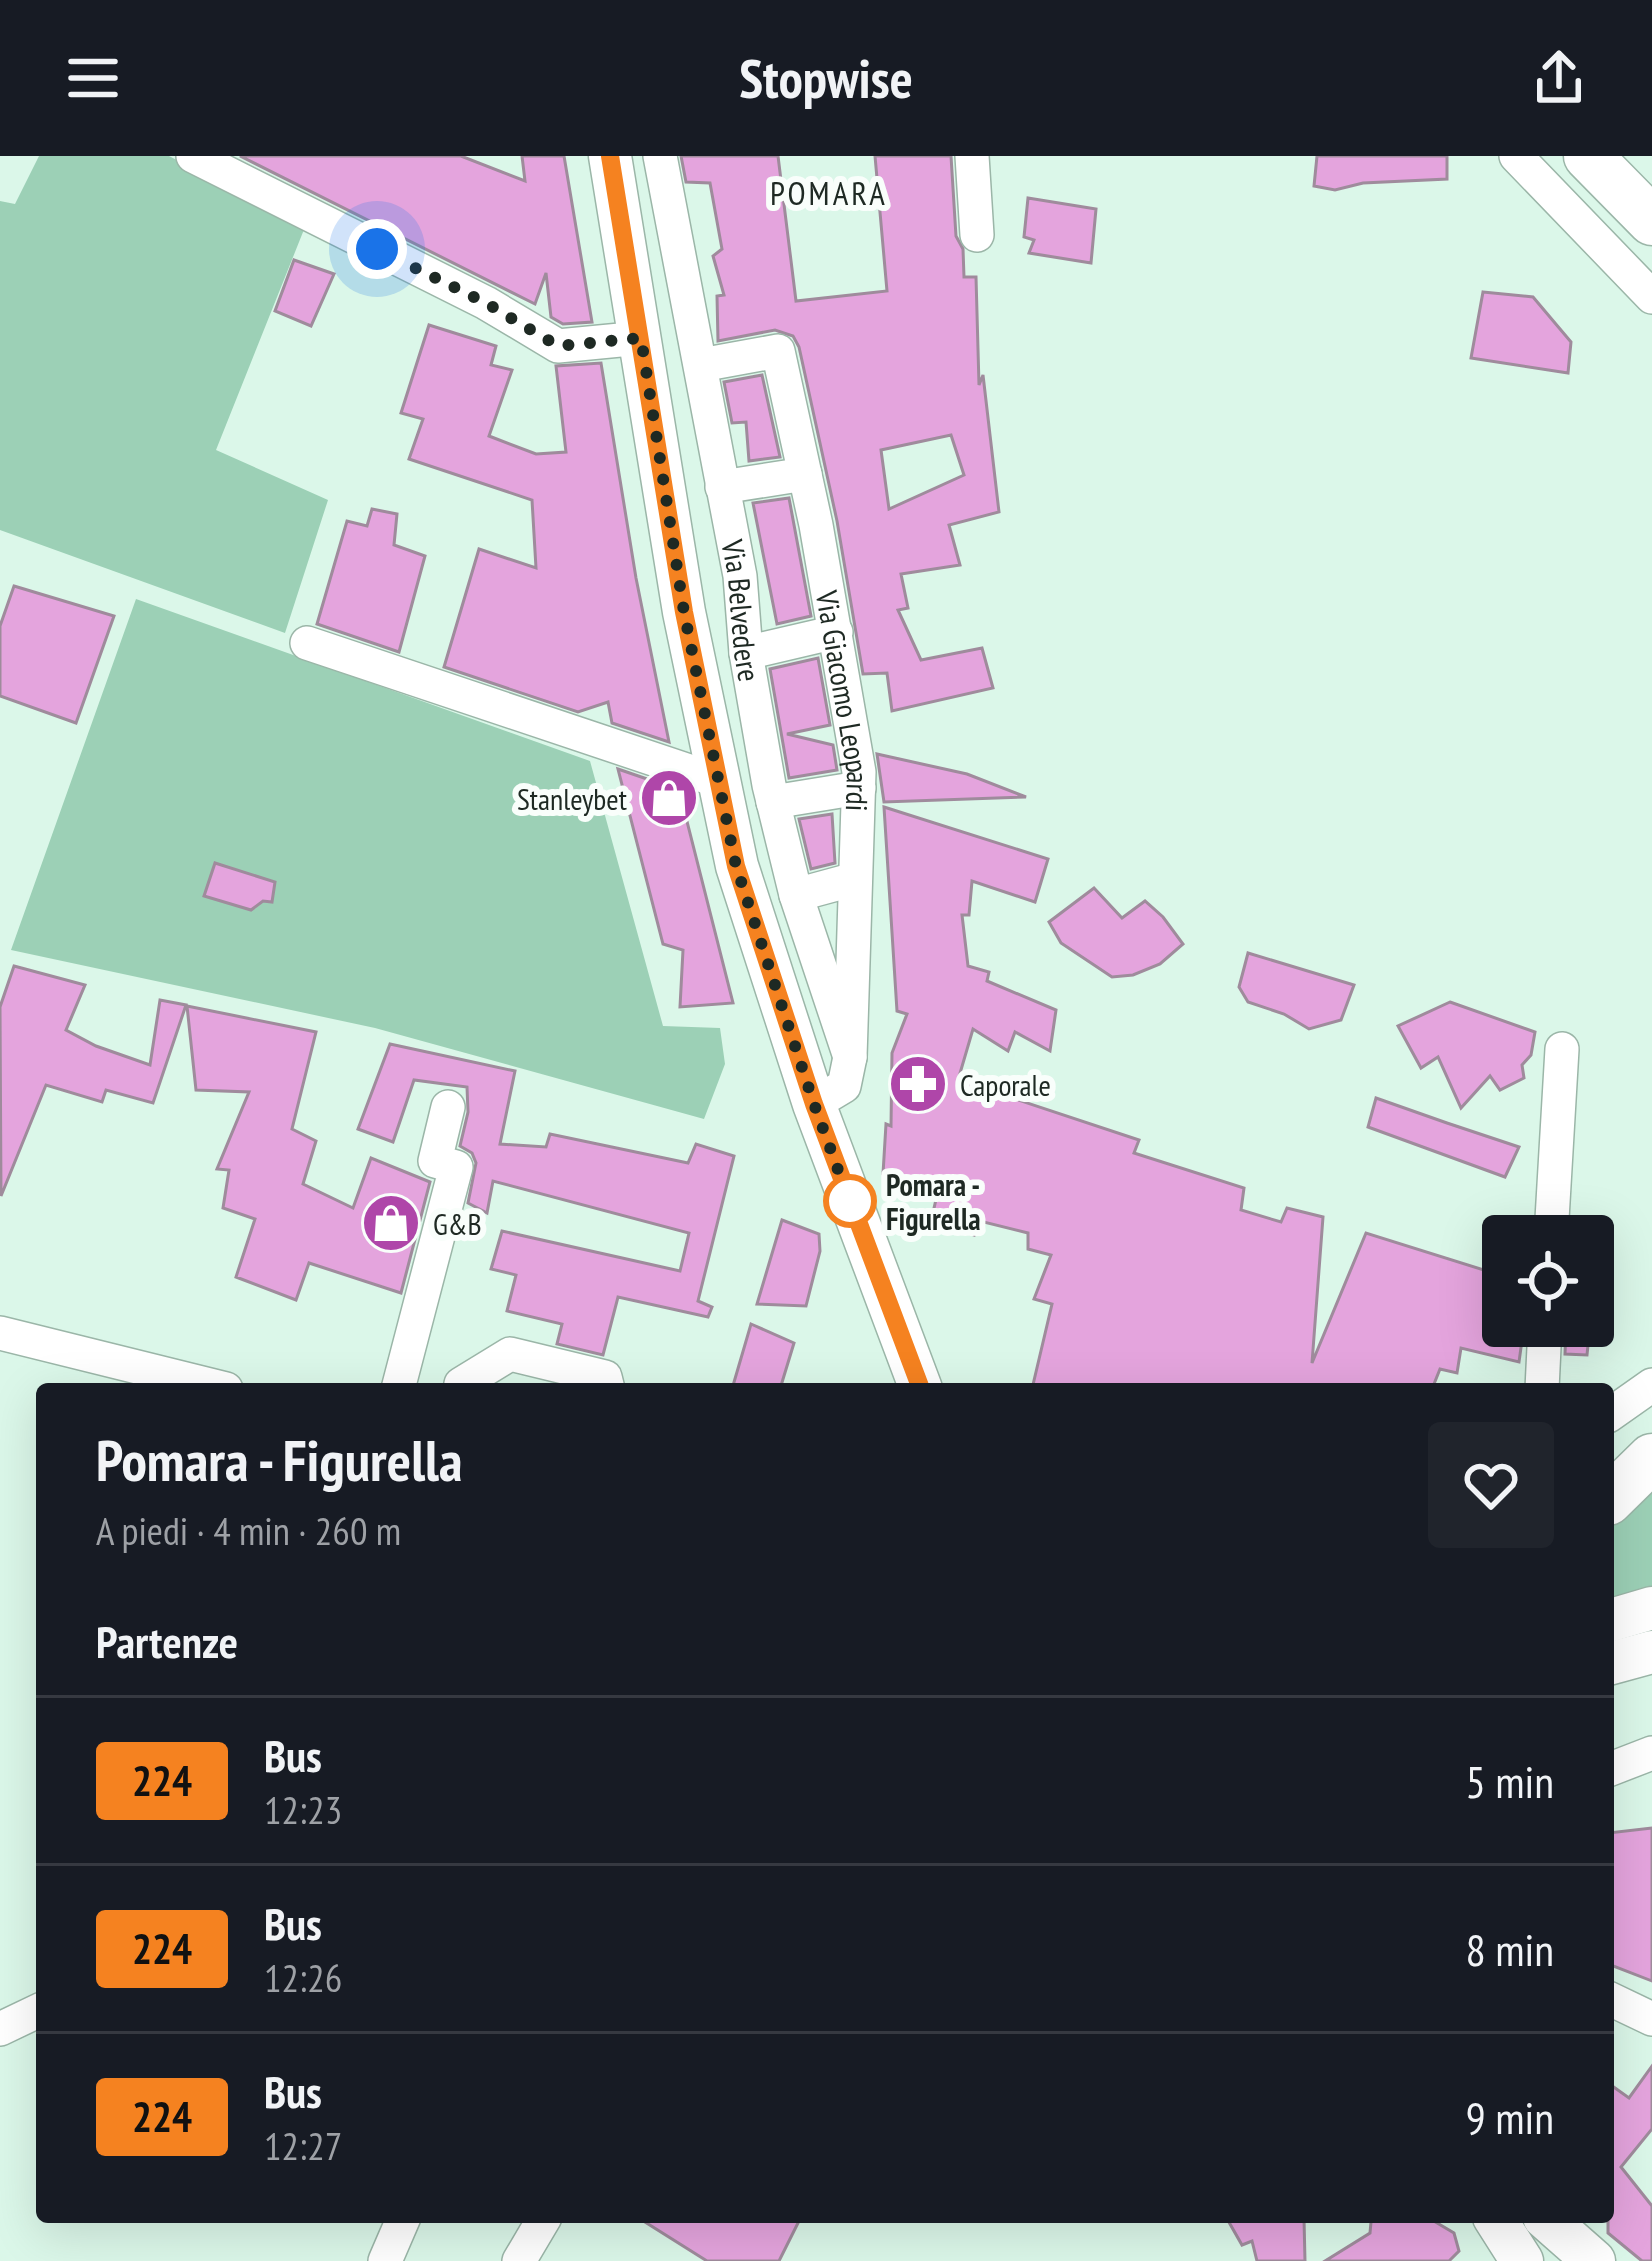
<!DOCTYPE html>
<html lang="it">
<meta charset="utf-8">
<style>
:root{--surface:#171b24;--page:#20242c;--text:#f1f3f6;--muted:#9ea1a6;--line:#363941}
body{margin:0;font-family:"PT Sans Narrow",sans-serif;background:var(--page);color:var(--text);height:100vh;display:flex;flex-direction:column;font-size:45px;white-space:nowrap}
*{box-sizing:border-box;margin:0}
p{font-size:39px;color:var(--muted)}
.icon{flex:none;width:66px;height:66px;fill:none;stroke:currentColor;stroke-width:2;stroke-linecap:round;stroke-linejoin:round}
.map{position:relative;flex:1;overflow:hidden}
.details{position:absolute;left:36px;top:1227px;width:1578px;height:840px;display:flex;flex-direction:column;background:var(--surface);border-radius:12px;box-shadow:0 12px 48px #0002}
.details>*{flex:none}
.badge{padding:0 24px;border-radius:9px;font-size:42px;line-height:78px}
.tools{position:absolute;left:1482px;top:1059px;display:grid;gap:24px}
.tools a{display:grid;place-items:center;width:132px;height:132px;border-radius:12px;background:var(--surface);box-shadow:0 12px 48px #0002;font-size:60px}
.you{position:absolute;width:60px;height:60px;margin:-30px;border:9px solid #fff;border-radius:50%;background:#1a73e8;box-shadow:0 0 0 18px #1a73e833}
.map>.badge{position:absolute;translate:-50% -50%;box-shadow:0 0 0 6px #fff}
h2{padding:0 60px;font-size:45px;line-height:108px}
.round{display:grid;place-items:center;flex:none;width:126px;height:126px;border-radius:12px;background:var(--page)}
.summary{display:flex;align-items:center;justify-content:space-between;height:204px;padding:0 60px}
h1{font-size:57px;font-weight:700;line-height:90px}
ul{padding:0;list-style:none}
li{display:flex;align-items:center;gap:36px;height:168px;padding:0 60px;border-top:3px solid var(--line)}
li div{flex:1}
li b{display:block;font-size:45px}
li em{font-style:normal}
li .badge{min-width:132px;font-weight:700;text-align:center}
header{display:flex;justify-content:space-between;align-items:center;height:156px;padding:0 60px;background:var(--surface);font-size:54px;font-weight:700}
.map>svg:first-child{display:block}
.green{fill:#9cd0b6}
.building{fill:#e4a4dd;stroke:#9f8b9c;stroke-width:3;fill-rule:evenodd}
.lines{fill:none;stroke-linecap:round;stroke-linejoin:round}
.minor-casing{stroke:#9bb6a8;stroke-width:36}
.major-casing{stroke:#9bb6a8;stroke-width:45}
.highway-casing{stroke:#9bb6a8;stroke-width:51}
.minor{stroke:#fff;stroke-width:33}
.major{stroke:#fff;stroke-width:42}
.highway{stroke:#fff;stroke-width:48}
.line-casing{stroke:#fff;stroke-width:27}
.line{stroke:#f58220;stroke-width:18}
.walk{stroke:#1e2923;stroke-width:12;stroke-dasharray:0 21.6}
.stop-dot{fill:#fff;stroke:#f58220;stroke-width:6}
.labels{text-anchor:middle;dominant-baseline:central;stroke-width:12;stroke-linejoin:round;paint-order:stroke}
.street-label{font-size:30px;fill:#1e2923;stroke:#f9fefb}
.poi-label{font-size:30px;fill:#1e2923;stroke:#f9fefb;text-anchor:start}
.stop-label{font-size:30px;font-weight:bold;fill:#1e2923;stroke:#f9fefb;text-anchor:start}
.neighbourhood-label{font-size:33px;letter-spacing:3px;fill:#1e2923;stroke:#f9fefb}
</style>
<header><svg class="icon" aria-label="menu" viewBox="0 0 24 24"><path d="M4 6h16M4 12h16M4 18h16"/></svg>Stopwise<svg class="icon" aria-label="share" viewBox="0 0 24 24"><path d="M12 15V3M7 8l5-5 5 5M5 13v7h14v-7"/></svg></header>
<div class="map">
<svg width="1652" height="2105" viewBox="0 0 1652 2105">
<rect width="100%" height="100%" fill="#dbf7e9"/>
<g class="green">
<polygon points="39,0 169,0 305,71 216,294 328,344 285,477 0,374 0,45 15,48"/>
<polygon points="136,443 590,605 663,870 720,872 725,908 704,963 375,872 11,794"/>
<polygon points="1652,1337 1652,1432 1608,1444 1608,1369"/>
</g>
<g class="building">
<polygon points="240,0 461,0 525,25 522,0 564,0 592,166 563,168 551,161 546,117 535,148"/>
<path d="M 681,0 L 778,0 L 796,145 L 887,135 L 875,0 L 951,0 L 956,80 L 963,93 L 964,121 L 976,121 L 979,229 L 983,219 L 999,356 L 949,369 L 960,409 L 901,418 L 908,452 L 898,454 L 921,504 L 982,492 L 993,532 L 892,555 L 887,517 L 863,518 L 837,365 L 799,191 L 793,180 L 775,174 L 718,185 L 717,140 L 724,139 L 713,100 L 722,93 L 710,27 L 686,26 ZM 951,279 L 964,319 L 889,353 L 881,294 Z"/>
<polygon points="1317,0 1447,0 1447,23 1363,27 1335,34 1314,30"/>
<polygon points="1028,42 1096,53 1091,107 1029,97 1034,84 1024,81"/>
<polygon points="294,104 334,118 311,170 275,155"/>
<polygon points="1483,136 1533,141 1571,186 1568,217 1471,202"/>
<polygon points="429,169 496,190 491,209 512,214 489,280 536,298 566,296 556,210 601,207 636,422 669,586 612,567 608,546 578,556 444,511 479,393 536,412 532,344 409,303 423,263 401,257"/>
<polygon points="762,219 780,301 749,305 746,266 732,267 724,226"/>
<polygon points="789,342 811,460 777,468 753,347"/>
<polygon points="372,353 397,358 394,389 425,400 399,496 317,468 347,365 367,370"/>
<polygon points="14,430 114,460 76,567 0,540 0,470"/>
<polygon points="818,502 830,569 787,578 833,589 837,614 789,622 770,513"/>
<polygon points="877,598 967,618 1026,641 884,646"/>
<polygon points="618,613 679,634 733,847 680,851 683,794 663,788"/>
<polygon points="884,651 1048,703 1035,746 972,725 969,759 962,759 968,810 989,816 987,825 1056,854 1050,895 1015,876 1008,895 973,873 958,924 1139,984 1134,997 1244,1032 1241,1054 1281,1066 1287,1052 1323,1061 1312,1207 1366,1077 1503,1120 1503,1170 1524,1170 1519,1206 1461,1192 1457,1217 1440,1213 1432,1233 1032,1233 1052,1148 1034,1143 1051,1099 1028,1093 1028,1077 976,1064 974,1079 931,1065 938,1035 883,1018 886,968 891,970 892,897 907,858 897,855"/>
<polygon points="832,658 835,707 811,713 799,663"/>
<polygon points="215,707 275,726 272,746 263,745 251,754 204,740"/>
<polygon points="1094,732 1122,762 1145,745 1163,761 1183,788 1160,808 1133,819 1112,821 1061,787 1049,766"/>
<polygon points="1248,797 1354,829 1341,864 1309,873 1284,858 1248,846 1239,831"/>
<polygon points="14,810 85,829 66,874 96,890 150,909 160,844 186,849 153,947 106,934 102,946 46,929 1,1040 0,851"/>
<polygon points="1450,846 1535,876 1531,899 1522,909 1524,922 1500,934 1490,920 1461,952 1438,901 1421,912 1398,870"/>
<polygon points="187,850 316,876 292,973 316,985 303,1028 353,1052 371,1002 430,1026 401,1137 309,1107 296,1144 236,1121 255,1063 223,1052 229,1014 217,1013 249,936 196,934"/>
<polygon points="390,888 515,915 500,988 546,991 550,978 688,1007 696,988 734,1000 698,1145 712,1151 708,1161 618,1141 603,1199 557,1188 562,1168 507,1155 516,1119 491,1113 502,1075 680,1115 689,1077 493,1025 487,1057 468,1047 476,1007 472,997 460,990 468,956 467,931 414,924 393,986 358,973"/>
<polygon points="1376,942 1447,967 1519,991 1505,1021 1368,971"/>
<polygon points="782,1064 819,1078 820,1095 806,1150 757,1148"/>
<polygon points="751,1168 794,1187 780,1233 732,1233"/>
<polygon points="1566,1170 1590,1170 1587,1199 1565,1198"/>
<polygon points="1652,1672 1652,1825 1608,1808 1608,1677"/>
<polygon points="1652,1910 1652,1973 1621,2011 1652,2050 1652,2105 1642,2105 1608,2077 1608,1927 1629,1942"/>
<polygon points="637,2061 801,2061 779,2105 707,2105"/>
<polygon points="1226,2061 1309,2061 1304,2063 1305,2105 1257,2105 1252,2085 1242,2089"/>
<polygon points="1381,2061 1427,2061 1454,2077 1459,2095 1449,2105 1325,2105 1370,2077 1371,2066"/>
</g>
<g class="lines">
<g class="minor-casing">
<g id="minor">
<polyline points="193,0 486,147 558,190 641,182"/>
<path id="s1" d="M 660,0 L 740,420 L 746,497 L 769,629 L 796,739 L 850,901"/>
<polyline points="972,0 977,79"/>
<polyline points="1516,0 1652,141"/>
<path id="s2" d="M 701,209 L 778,195 L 816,369 L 859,616 L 850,901 L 844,930 L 814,948"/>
<polyline points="722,331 805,318"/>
<polyline points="307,487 719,625"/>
<polyline points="746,497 836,476"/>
<polyline points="773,646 859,632"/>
<polyline points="796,739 855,723"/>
<polyline points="1551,1080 1562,893"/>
<polyline points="0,1177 226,1233"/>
<polyline points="398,1233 456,1011 435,1005 448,951"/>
<polyline points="460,1233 461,1228 510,1198 605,1221 608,1233"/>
<polyline points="1542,1233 1545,1170"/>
<polyline points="1608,1260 1652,1229"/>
<polyline points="1608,1614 1652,1597"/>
<polyline points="1608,1842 1652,1863"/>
<polyline points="0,1873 42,1853"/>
<polyline points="385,2105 404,2061"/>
<polyline points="519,2105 545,2061"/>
</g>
</g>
<g class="major-casing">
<g id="major">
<polyline points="610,0 684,456 737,710 814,948 921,1233"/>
<polyline points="1608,1465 1652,1452"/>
<polyline points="1608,1508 1652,1496"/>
<polyline points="1494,2061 1522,2105"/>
<polyline points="1544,2061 1594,2105"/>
</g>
</g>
<g class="highway-casing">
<g id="highway">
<polyline points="1588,0 1652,65"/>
<polyline points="1608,1345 1652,1302"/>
</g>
</g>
<use href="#minor" class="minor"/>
<use href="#major" class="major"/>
<use href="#highway" class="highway"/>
</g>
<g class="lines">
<g class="line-casing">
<polyline id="line" points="610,0 684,456 736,710 814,948 921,1233"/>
</g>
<use href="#line" class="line"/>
<polyline class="walk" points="377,93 486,147 558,190 641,182 684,456 736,710 814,948 852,1052 850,1045"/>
</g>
<defs>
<g id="shop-disc" transform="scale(3)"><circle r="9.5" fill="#af46a9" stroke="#f9fefb"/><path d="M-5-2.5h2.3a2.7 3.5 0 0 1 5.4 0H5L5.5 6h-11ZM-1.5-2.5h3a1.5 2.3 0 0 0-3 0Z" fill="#fff"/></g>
<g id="pharmacy-disc" transform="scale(3)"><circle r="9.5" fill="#af46a9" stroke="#f9fefb"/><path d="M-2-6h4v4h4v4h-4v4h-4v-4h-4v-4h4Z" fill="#fff"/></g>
</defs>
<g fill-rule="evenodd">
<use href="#shop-disc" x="669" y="642"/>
<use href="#pharmacy-disc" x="918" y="928"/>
<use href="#shop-disc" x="391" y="1067"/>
</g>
<circle class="stop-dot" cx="850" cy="1045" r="24"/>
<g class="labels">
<g class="street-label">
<text stroke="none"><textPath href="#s1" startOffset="462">Via Belvedere</textPath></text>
<text stroke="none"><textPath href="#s2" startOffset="435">Via Giacomo Leopardi</textPath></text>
</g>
<g class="poi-label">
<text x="627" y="642" text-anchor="end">Stanleybet</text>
<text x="960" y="928">Caporale</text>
<text x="433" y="1067">G&amp;B</text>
</g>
<g class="stop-label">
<text x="886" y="1028">Pomara -<tspan x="886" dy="34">Figurella</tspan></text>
</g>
<g class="neighbourhood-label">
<text x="829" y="36">POMARA</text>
</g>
</g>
</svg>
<div class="tools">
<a><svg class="icon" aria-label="locate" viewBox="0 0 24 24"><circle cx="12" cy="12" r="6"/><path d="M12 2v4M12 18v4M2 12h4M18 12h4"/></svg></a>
</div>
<div class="you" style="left:377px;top:93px"></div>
<section class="details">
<div class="summary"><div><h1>Pomara - Figurella</h1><p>A piedi · 4 min · 260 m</p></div><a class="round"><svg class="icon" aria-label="heart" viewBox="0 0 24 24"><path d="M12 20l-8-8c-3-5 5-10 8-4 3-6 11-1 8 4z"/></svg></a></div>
<h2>Partenze</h2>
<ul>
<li><span class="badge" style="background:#f58220;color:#111">224</span><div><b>Bus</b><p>12:23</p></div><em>5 min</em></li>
<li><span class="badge" style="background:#f58220;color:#111">224</span><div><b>Bus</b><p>12:26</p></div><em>8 min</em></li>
<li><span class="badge" style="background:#f58220;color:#111">224</span><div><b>Bus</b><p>12:27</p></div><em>9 min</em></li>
</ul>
</section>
</div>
